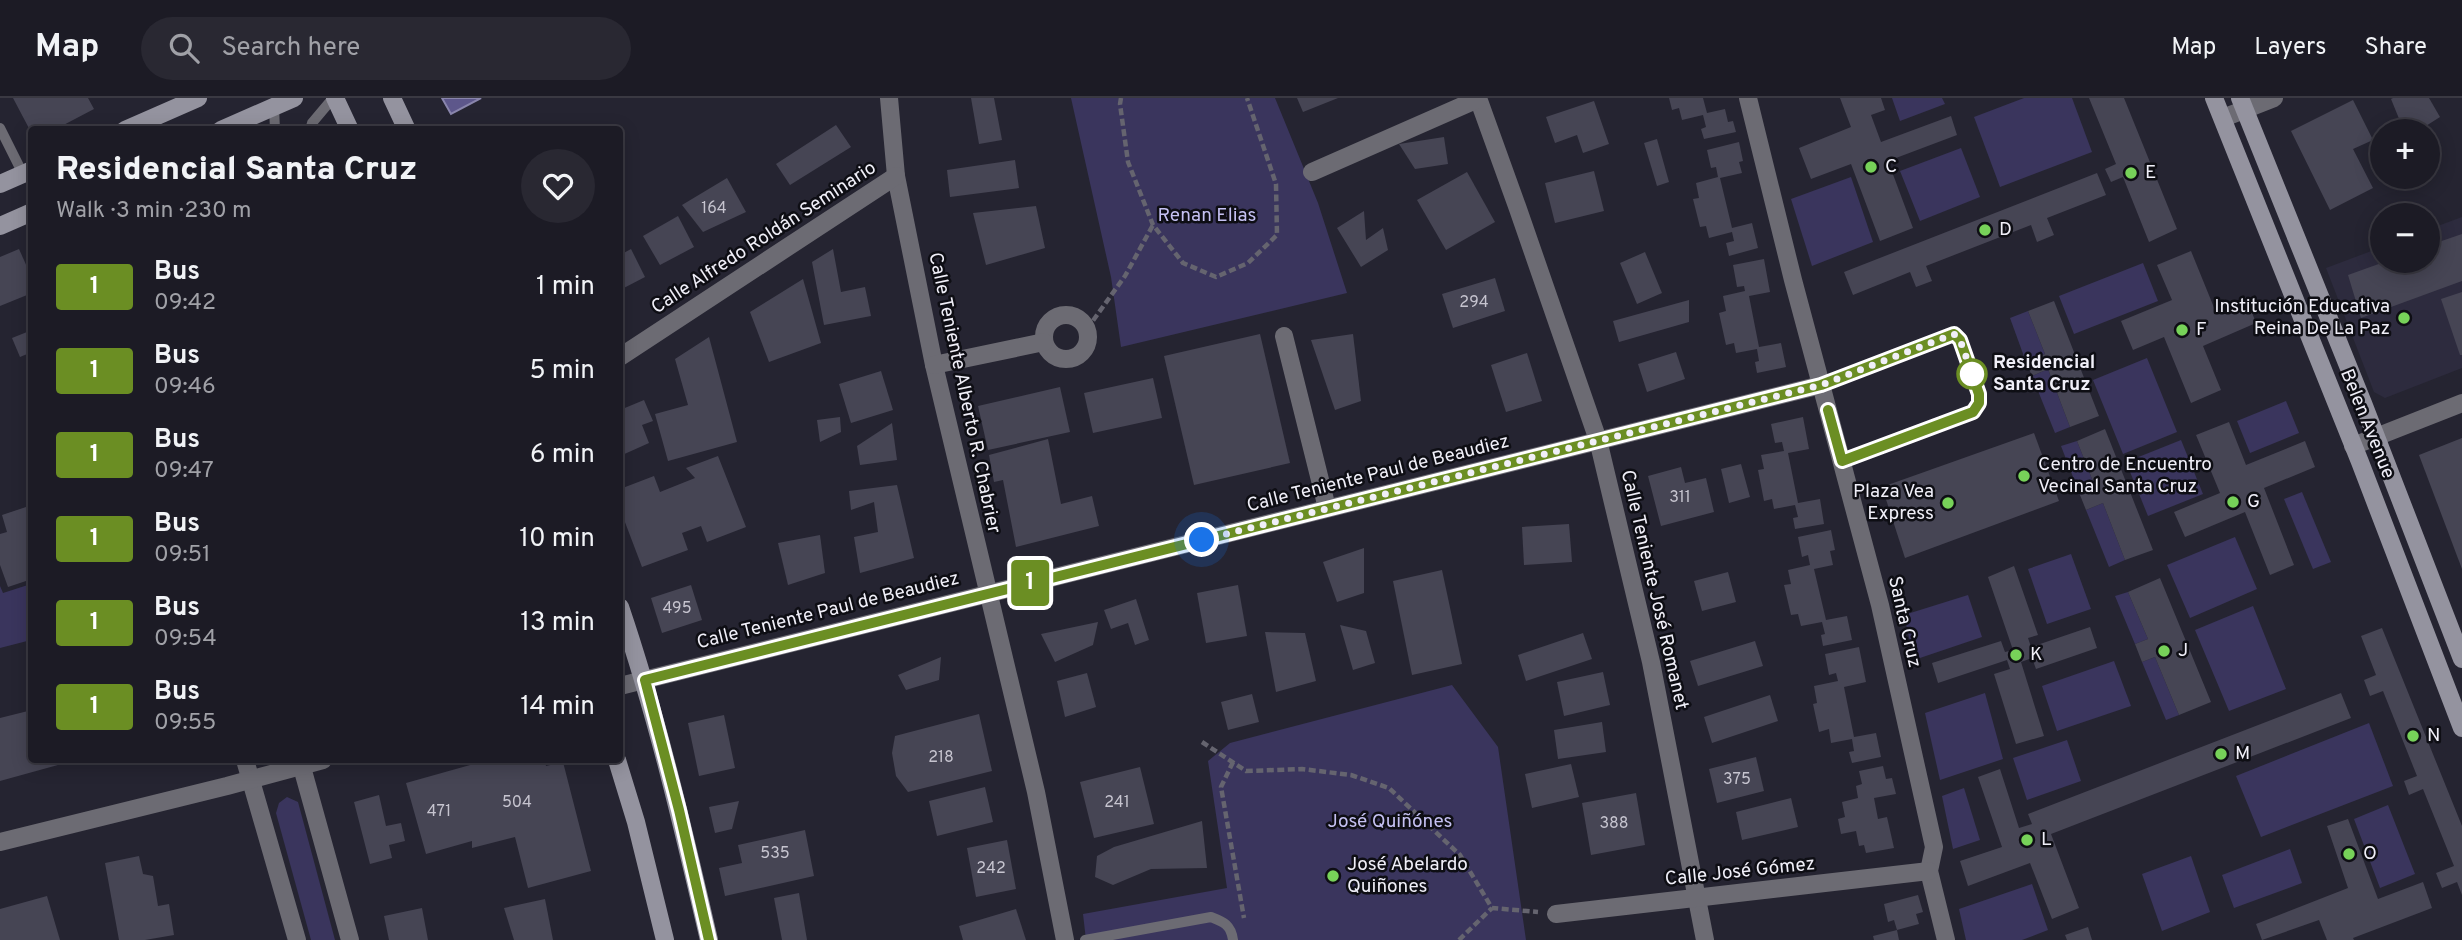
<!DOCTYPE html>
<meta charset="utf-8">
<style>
:root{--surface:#1c1b25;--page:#292832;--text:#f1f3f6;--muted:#a0a1a7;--line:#3a3942}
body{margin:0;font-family:Overpass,sans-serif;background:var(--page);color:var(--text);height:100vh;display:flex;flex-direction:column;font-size:26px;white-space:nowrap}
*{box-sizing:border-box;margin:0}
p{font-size:23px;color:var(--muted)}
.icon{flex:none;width:38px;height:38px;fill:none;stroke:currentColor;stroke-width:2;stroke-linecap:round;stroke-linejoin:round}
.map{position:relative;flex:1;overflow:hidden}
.details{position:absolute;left:28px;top:28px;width:595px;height:637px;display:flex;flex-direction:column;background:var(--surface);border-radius:7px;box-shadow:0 4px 18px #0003,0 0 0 2px var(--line)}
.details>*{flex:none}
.badge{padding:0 14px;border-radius:5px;font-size:24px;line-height:46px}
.fabs{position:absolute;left:2370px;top:21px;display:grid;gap:14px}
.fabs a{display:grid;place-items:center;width:70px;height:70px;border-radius:50%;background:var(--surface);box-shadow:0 4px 18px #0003,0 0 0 2px var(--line);font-size:35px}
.you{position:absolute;width:35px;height:35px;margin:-18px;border:5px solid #fff;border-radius:50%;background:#1a73e8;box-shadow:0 0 0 10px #1a73e833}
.map>.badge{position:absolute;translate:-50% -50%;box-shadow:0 0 0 4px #fff}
.round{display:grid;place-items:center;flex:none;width:74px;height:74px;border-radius:37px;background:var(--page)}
.headline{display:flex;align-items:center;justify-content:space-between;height:119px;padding:0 28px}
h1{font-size:33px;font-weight:800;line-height:52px}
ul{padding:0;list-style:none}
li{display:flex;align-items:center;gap:21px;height:84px;padding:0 28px}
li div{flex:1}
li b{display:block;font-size:26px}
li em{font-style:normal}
li .badge{min-width:77px;font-weight:700;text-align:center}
header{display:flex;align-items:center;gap:42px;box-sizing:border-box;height:98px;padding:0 35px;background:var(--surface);border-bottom:2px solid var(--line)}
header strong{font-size:33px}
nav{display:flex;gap:38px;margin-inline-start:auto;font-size:24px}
.search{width:490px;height:63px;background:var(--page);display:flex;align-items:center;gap:18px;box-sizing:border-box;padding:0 24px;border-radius:38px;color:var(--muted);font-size:26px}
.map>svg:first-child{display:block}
.built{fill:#2d2b3e}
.green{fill:#3a355d}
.water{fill:#5d578b;stroke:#8985ac;stroke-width:2}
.building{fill:#464554}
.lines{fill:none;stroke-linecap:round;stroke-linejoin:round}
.path{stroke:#65646f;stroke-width:4.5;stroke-dasharray:7 3.5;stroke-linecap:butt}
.lane{stroke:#6c6b73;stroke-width:10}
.street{stroke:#6c6b73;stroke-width:18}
.secondary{stroke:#94939f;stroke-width:18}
.line-casing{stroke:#fff;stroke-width:16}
.line{stroke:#6b8e23;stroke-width:10}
.walk{stroke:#f0eff8;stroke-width:7;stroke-dasharray:0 12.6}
.poi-dot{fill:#77d259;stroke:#0e0e14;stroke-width:2.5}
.stop-dot{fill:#fff;stroke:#6b8e23;stroke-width:3.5}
.labels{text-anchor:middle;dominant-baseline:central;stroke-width:5;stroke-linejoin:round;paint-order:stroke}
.number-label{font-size:16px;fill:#c6c4cf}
.poi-label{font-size:19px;fill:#f0eff8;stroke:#0e0e14;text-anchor:start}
.park-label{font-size:19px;fill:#c5c1f2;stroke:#0e0e14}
.street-label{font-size:19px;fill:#f0eff8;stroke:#0e0e14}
.stop-label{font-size:19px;font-weight:bold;fill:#f0eff8;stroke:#0e0e14;text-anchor:start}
</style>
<header>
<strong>Map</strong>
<div class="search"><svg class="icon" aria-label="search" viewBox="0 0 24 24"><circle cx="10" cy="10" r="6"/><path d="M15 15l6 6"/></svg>Search here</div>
<nav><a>Map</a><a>Layers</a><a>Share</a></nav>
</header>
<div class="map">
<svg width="2462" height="842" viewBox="0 0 2462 842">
<rect width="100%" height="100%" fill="#252431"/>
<polygon class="built" points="2462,119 2462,270 2385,300 2374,294 2326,170 2382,149 2382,163 2427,163 2427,132"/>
<g class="green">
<polygon points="1071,0 1275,0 1318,105 1347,195 1121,249 1111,179"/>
<polygon points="1892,0 1942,0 1945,6 1900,23"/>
<polygon points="2024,0 2072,0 2092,54 2000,89 1974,19"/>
<polygon points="1961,50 1980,99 1920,123 1900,73"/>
<polygon points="1851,79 1873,144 1812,168 1791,101"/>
<polygon points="2143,165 2158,203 2074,236 2059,198"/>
<polygon points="2028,213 2045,256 2026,264 2010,220"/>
<polygon points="2147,260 2177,334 2123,356 2093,282"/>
<polygon points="2048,271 2070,329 2055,335 2032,278"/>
<polygon points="2286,303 2299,335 2250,355 2237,323"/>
<polygon points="2181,342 2203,396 2148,418 2126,364"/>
<polygon points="2077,343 2096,391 2080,397 2061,348"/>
<polygon points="2302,394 2331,464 2313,471 2284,401"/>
<polygon points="2103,405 2125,462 2109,469 2086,412"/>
<polygon points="2235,439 2257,491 2190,520 2167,467"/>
<polygon points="2071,456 2091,511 2047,526 2028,471"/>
<polygon points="31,486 31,542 0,550 0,488 3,495"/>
<polygon points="2128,494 2148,541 2135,546 2115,498"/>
<polygon points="1968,497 1982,539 1914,562 1904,517"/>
<polygon points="2253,508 2286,591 2229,613 2195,532"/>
<polygon points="2155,559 2179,617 2166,622 2142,564"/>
<polygon points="2114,563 2131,608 2057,633 2042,588"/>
<polygon points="1452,587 1498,649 1526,842 1086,842 1083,816 1227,790 1208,663 1230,645"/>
<polygon points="1985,595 2003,661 1940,682 1925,615"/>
<polygon points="2369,625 2393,688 2261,739 2236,678"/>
<polygon points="2067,642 2081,683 2027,702 2013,660"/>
<polygon points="1964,690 1980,742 1953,751 1942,698"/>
<polygon points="287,699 298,704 335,842 311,842 276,715 279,705"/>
<polygon points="2388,707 2415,776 2380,790 2354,721"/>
<polygon points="2290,751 2302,785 2234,810 2222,777"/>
<polygon points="2191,758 2210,814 2162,833 2142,776"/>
<polygon points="2032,786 2048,832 2022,842 1966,842 1959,811"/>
</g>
<polygon class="water" points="442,0 481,0 451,16"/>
<g class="building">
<polygon points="13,0 88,0 94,11 54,32 32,32 32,36"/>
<polygon points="971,0 994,0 1002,42 979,46"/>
<polygon points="1297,0 1338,0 1303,14"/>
<polygon points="1669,0 1703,0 1707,15 1725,11 1728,24 1733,23 1736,34 1704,41 1701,31 1706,29 1703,17 1682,22 1679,10 1672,12"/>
<polygon points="1840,0 1881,0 1885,12 1871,17 1881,44 1951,18 1957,37 1888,63 1913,130 1880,143 1851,66 1811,81 1799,50 1851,29"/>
<polygon points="2089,0 2124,0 2177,131 2149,144 2123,79 2111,84 2105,71 2116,66"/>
<polygon points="2393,0 2429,0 2440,19 2418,33 2404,33 2391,1"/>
<polygon points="2353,2 2373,42 2353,51 2373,90 2330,112 2291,33"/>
<polygon points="1594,3 1609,46 1583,55 1577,37 1555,45 1546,19"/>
<polygon points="836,27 851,49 790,87 776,66"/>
<polygon points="1444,39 1448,66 1415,71 1399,46"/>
<polygon points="1657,41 1669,84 1657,88 1644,45"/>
<polygon points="1739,44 1743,63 1739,64 1742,75 1720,80 1732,130 1752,125 1758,150 1729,158 1726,145 1734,143 1732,134 1709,140 1706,128 1700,129 1693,101 1699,100 1696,85 1718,79 1716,69 1711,70 1707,52"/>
<polygon points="1015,62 1019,90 950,99 947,72"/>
<polygon points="1594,73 1604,113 1555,125 1545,85"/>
<polygon points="1467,74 1495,124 1446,152 1417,102"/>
<polygon points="2097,75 2106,97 2047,120 2054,137 2037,144 2031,127 1926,168 1932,183 1916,189 1910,174 1853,197 1844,174"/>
<polygon points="727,80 746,114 703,134 682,107"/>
<polygon points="1036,108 1045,150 986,167 973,115"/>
<polygon points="1364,113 1366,142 1383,130 1388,152 1361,169 1337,130"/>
<polygon points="678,118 694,149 660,167 643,138"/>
<polygon points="2462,136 2462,183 2361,220 2348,177 2387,163 2427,163 2427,148"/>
<polygon points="19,151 32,180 32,195 0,208 0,159"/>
<polygon points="631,151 645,179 620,192 620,157"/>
<polygon points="833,151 841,194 865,189 871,218 824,227 812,164"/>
<polygon points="2191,153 2215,212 2246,199 2256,225 2203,248 2221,292 2191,305 2164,239 2133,252 2121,223 2172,202 2157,167"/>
<polygon points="1645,154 1662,195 1637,206 1620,165"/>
<polygon points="1764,161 1770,194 1749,198 1759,249 1781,245 1786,269 1757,275 1755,264 1759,263 1757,251 1736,255 1734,245 1726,247 1719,215 1726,213 1723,198 1745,193 1744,188 1737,189 1733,167"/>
<polygon points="1495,180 1505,213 1453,230 1442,196"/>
<polygon points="803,181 821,245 769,264 750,214"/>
<polygon points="2462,194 2462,257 2460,257 2441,201"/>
<polygon points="1689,202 1689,224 1619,244 1613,223"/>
<polygon points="2054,203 2099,318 2070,329 2048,271 2032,278 2026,264 2045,256 2028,213"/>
<polygon points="32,232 32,254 20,259 12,240"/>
<polygon points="1260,236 1290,365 1194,387 1164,258"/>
<polygon points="1353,236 1361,303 1335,312 1311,242"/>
<polygon points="709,239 737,344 668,363 655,316 688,307 675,261"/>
<polygon points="1676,254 1685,281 1647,294 1638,266"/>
<polygon points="1527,255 1542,303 1506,314 1491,267"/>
<polygon points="881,273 893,312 851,325 839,286"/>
<polygon points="1153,280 1162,320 1093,335 1084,295"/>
<polygon points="1060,289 1070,334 988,352 978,308"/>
<polygon points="644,302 653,323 642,327 649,345 620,358 620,312"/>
<polygon points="840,319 841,334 820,344 817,322"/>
<polygon points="1803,319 1809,351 1788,355 1798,405 1820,401 1824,426 1795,431 1793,420 1798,419 1795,407 1774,411 1772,401 1764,403 1758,372 1764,371 1761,357 1784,353 1782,344 1775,345 1771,326"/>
<polygon points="2229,324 2246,367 2305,343 2315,369 2264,390 2294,467 2270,477 2245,414 2185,439 2174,414 2220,395 2196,337"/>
<polygon points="892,325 897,362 860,367 857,348"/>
<polygon points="2105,331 2153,452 2125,462 2103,405 2086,412 2080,397 2096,391 2077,343"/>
<polygon points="2034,335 2059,403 1905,460 1882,389"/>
<polygon points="2462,340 2462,471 2419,357"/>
<polygon points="1048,341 1061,406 1092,398 1099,428 1016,449 1003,382 994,384 989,357"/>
<polygon points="718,358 746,429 707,444 701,428 682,435 688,452 642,469 620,411 620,391 654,378 660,394 695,380 686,370"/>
<polygon points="1741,366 1750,399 1729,405 1721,371"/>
<polygon points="1681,369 1685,385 1706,380 1714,414 1661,428 1648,378"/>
<polygon points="897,387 914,460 860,475 854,439 878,434 874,404 851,412 849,393"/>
<polygon points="32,407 32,481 8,489 0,467 0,436 7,434 2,417"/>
<polygon points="1569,426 1572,464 1524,467 1522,429"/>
<polygon points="1831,432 1835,452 1830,453 1833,467 1814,471 1826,522 1847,518 1852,542 1823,548 1821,537 1825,536 1822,524 1801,528 1798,516 1791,517 1784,487 1791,486 1788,472 1810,467 1808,457 1802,459 1798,439"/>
<polygon points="820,437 825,475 788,487 778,445"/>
<polygon points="1364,450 1364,495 1337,504 1323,464"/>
<polygon points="2014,468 2038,537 2028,540 2031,549 2090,529 2097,550 2036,571 2032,560 2021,564 2044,638 2016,646 1994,576 2010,571 2007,562 1938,585 1932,565 2001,543 2005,554 2013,552 1988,479"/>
<polygon points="1442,472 1462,566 1412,577 1393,483"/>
<polygon points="1728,474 1736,504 1702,513 1694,483"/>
<polygon points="2160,480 2211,604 2179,617 2155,559 2142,564 2135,546 2148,541 2128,494"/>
<polygon points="691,487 702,522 662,535 651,500"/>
<polygon points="1238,487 1247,538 1206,545 1197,495"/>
<polygon points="1136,501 1149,542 1135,547 1128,525 1111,531 1104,512"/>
<polygon points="1098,524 1093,547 1055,564 1041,536"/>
<polygon points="1340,527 1366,533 1375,565 1353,572"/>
<polygon points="2382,530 2462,728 2462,797 2457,784 2442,790 2436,775 2454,768 2423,691 2409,697 2404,683 2417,678 2383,593 2370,598 2364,582 2376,577 2361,538"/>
<polygon points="1265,534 1305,535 1316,583 1276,594"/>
<polygon points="1583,535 1592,561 1526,583 1518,557"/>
<polygon points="1755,543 1763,568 1698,588 1690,563"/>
<polygon points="1859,549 1866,584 1844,589 1854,639 1876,635 1881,659 1852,665 1849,654 1854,653 1852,641 1831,645 1829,631 1819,634 1813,606 1817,605 1814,588 1838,583 1836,575 1829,577 1825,556"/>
<polygon points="941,559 939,582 906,592 898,577"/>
<polygon points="1603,574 1610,607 1564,618 1557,584"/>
<polygon points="1087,575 1096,609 1065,619 1057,583"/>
<polygon points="2341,595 2351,620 2051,736 2079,810 2052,821 2030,765 1968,788 1960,763 2002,749 1978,679 2000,671 2019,730 2032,726 2028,716"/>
<polygon points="1252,596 1259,624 1228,632 1221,604"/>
<polygon points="1770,597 1778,623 1712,645 1704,619"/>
<polygon points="32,612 32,662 76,662 0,683 0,620"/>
<polygon points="979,616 992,673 908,694 896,678 892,655 895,638"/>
<polygon points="724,617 735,670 699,678 688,625"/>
<polygon points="1602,624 1606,654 1558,661 1554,632"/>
<polygon points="1756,659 1764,693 1717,705 1709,671"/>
<polygon points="488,662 545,662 546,668 563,664 591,773 528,790 515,739 472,750 472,743 426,756 406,685"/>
<polygon points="1571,666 1579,699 1532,710 1525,676"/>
<polygon points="1883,668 1886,681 1892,680 1896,696 1874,700 1878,721 1887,719 1894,750 1866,755 1864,747 1859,748 1856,733 1841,736 1838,721 1845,719 1842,704 1858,700 1856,688 1862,686 1859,673"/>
<polygon points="1140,669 1154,726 1094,740 1080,684"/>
<polygon points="985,689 993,724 937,738 929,703"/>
<polygon points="1636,695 1645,747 1591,757 1582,705"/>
<polygon points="379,697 386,728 401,725 405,743 389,747 392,760 370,766 354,704"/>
<polygon points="1791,700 1798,729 1742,742 1736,714"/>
<polygon points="739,703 732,731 715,735 709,709"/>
<polygon points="2348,721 2378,801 2423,784 2432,810 2353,840 2354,842 2327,842 2319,822 2262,842 2256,826 2348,790 2327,728"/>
<polygon points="1202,723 1207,770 1151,771 1113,787 1095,779 1097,758 1114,749"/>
<polygon points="805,732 814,778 725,798 719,770 742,765 738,747"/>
<polygon points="1007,742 1016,791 976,799 967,750"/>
<polygon points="139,758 143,776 153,778 158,808 169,806 174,837 145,842 119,842 105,765"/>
<polygon points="799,795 807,842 782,842 774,800"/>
<polygon points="1918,797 1923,814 1916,816 1919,826 1897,832 1894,822 1888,824 1884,806"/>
<polygon points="47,798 60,842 0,842 0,811"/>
<polygon points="545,801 553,842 514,842 504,810"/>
<polygon points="422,810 428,842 389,842 384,818"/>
<polygon points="1016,811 1026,842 963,842 959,828"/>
<polygon points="2088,829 2092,842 2067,842 2065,837"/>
<polygon points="1897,832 1899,842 1874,842 1873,838"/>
</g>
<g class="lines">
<g class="path">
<polyline points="1121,0 1120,6 1128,64 1153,127 1183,165 1216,179 1248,165 1277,137 1276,86 1247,0"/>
<polyline points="1087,231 1125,178 1153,127"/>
<polyline points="1202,644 1246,673 1302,671 1351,677 1389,690 1460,757 1492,810 1538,814"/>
<polyline points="1233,664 1221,689 1244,820"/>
<polyline points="1459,842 1492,810"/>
</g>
<g class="lane">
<polyline points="274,9 275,32"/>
<polyline points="0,30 23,76"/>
<polyline points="310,32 312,25 333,0"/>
<polyline points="1821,287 1954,236 1960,242 1979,296 1979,305 1974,314 1842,363"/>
<path d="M 1085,842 L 1211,819 C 1224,824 1231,827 1233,842"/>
</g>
<g class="street">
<polyline points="889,0 896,78 934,267 1036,694 1065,842"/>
<polyline points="1478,0 1518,111 1598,342 1651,564 1705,842"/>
<polyline points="1748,0 1793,182 1880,507 1934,749 1929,773 1946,842"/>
<polyline points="2223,20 2274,0"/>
<polyline points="1312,74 1478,1"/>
<circle cx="1066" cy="239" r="22"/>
<polyline points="1284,238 1327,410"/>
<polyline points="620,259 896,78"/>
<polyline points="934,267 1044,244"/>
<polyline points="2353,348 2462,305"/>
<polyline points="620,588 1821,287"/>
<polyline points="245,662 297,842"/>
<polyline points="300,662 350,842"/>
<polyline points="0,744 227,688 323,662"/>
<polyline points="1556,816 1929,773"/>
</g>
<g class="secondary">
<polyline points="335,0 350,32"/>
<polyline points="392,0 407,32"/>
<polyline points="2214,0 2360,364 2462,630"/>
<polyline points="2240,0 2363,305 2462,561"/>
<polyline points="125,32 198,0"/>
<polyline points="221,32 294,0"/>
<polyline points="0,86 32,72"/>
<polyline points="0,128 32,114"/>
<path d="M 620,509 C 657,618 683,730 709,842"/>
<polyline points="617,662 636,724 665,842"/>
</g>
</g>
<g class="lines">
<g class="line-casing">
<polyline id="line" points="709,842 679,712 645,582 1821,287 1954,236 1960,242 1979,296 1979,305 1973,314 1842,363 1828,312"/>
</g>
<use href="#line" class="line"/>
<polyline class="walk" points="1202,442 1821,287 1954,236 1960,242 1973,278 1972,276"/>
</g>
<g class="poi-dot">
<circle cx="1871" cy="69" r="7"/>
<circle cx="2131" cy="75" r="7"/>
<circle cx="1985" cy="132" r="7"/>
<circle cx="2404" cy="220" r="7"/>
<circle cx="2182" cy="232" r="7"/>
<circle cx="2024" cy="378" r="7"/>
<circle cx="2233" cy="404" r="7"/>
<circle cx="1948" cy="405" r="7"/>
<circle cx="2164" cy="553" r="7"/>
<circle cx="2016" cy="557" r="7"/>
<circle cx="2413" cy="638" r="7"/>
<circle cx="2221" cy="656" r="7"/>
<circle cx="2027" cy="742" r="7"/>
<circle cx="2349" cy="756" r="7"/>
<circle cx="1333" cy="778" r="7"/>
</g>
<circle class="stop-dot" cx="1972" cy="276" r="14"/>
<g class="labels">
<g class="number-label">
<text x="714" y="111">164</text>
<text x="1474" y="205">294</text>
<text x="1680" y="400">311</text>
<text x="677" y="511">495</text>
<text x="941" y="660">218</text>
<text x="1737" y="682">375</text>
<text x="517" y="705">504</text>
<text x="1117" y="705">241</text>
<text x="439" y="714">471</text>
<text x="1614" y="726">388</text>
<text x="775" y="756">535</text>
<text x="991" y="771">242</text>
</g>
<g class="poi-label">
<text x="1885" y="69">C</text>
<text x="2145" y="75">E</text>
<text x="1999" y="132">D</text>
<text x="2390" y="209" text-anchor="end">Institución Educativa<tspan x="2390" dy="22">Reina De La Paz</tspan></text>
<text x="2196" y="232">F</text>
<text x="2038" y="367">Centro de Encuentro<tspan x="2038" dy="22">Vecinal Santa Cruz</tspan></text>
<text x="1934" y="394" text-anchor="end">Plaza Vea<tspan x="1934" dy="22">Express</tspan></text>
<text x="2247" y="404">G</text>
<text x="2178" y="553">J</text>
<text x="2030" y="557">K</text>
<text x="2427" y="638">N</text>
<text x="2235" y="656">M</text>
<text x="2041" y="742">L</text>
<text x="2363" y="756">O</text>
<text x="1347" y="767">José Abelardo<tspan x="1347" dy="22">Quiñones</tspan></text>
</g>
<g class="park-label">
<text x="1207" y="118">Renan Elias</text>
<text x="1390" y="724">José Quiñónes</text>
</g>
<g class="street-label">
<text transform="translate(764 140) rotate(-33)">Calle Alfredo Roldán Seminario</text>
<text transform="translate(964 295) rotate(78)">Calle Teniente Alberto R. Chabrier</text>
<text transform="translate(2367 326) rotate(68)">Belen Avenue</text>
<text transform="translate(1378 376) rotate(-14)">Calle Teniente Paul de Beaudiez</text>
<text transform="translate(1654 492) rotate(77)">Calle Teniente José Romanet</text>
<text transform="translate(828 513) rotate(-14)">Calle Teniente Paul de Beaudiez</text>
<text transform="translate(1904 524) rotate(77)">Santa Cruz</text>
<text transform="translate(1740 774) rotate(-6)">Calle José Gómez</text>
</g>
<g class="stop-label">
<text x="1993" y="265">Residencial<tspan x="1993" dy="22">Santa Cruz</tspan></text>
</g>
</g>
</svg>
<div class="fabs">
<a>+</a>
<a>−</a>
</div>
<div class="you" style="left:1202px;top:442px"></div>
<b class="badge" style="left:1030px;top:485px;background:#6b8e23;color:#fff">1</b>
<section class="details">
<div class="headline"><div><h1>Residencial Santa Cruz</h1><p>Walk · 3 min · 230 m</p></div><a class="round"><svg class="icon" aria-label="heart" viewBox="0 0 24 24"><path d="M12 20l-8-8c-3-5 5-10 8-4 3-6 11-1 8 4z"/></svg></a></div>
<ul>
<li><span class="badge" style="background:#6b8e23;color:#fff">1</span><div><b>Bus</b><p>09:42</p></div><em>1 min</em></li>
<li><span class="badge" style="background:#6b8e23;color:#fff">1</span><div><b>Bus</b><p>09:46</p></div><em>5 min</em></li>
<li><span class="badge" style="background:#6b8e23;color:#fff">1</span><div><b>Bus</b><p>09:47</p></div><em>6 min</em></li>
<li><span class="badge" style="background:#6b8e23;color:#fff">1</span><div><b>Bus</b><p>09:51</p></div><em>10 min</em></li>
<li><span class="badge" style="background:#6b8e23;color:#fff">1</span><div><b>Bus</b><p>09:54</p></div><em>13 min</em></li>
<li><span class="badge" style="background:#6b8e23;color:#fff">1</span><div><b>Bus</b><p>09:55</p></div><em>14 min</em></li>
</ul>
</section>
</div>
